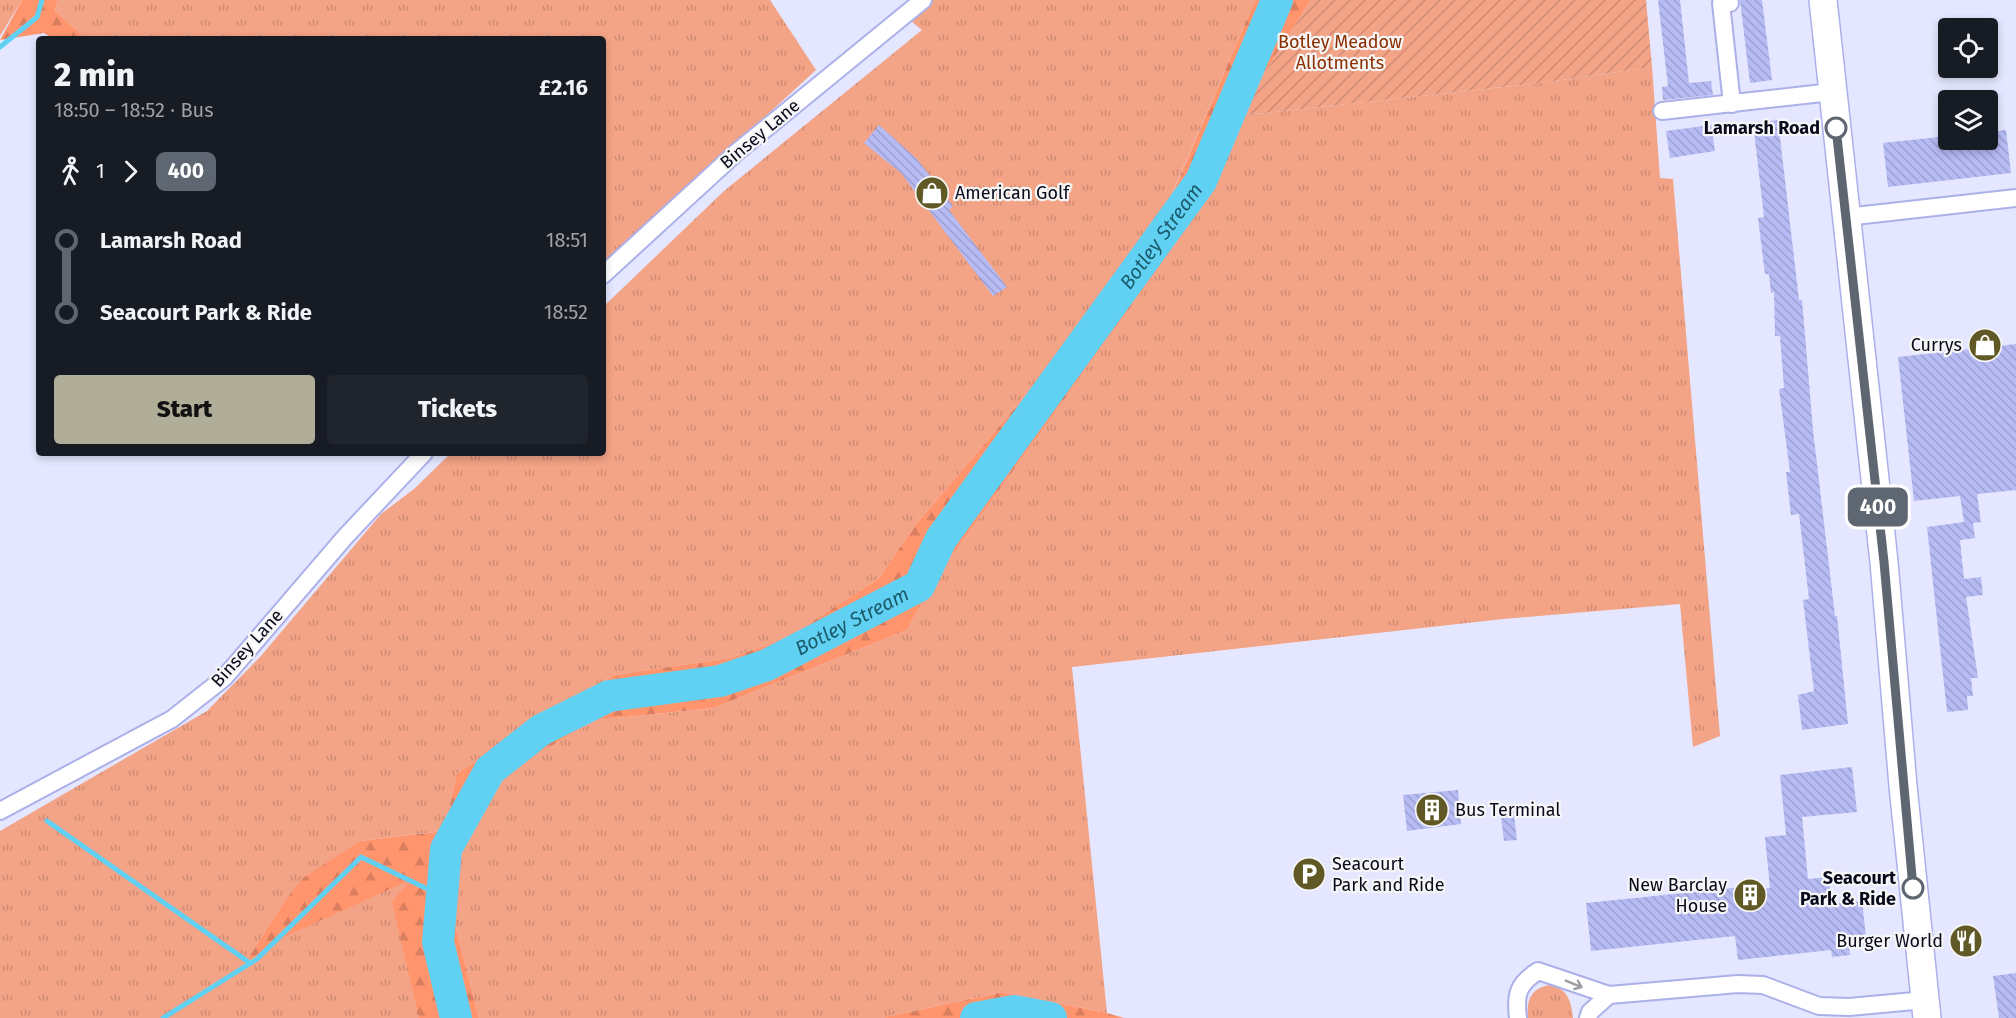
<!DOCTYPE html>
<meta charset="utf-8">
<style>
:root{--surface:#171b24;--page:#20242c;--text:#f1f3f6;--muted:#9ea1a6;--accent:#b0ad98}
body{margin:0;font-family:"Fira Sans",sans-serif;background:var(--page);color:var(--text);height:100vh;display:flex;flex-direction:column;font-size:22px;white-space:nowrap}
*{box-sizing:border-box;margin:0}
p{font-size:20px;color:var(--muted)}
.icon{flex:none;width:33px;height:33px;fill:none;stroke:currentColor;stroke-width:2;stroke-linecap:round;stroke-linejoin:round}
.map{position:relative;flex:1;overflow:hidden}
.drawer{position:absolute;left:36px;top:36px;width:570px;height:420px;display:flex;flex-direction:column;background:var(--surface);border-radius:6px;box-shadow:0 3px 9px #0003}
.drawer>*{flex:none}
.badge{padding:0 12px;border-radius:9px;font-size:21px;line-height:39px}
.controls{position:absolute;left:1938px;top:18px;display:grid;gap:12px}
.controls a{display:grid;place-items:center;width:60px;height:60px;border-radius:6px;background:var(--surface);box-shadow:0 3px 9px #0003;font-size:30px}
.map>.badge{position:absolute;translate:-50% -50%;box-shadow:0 0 0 3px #fff}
.legs{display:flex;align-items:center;gap:9px;height:66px;padding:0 18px;font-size:20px}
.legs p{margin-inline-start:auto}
.head{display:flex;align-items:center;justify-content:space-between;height:102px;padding:0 18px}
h1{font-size:33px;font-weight:800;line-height:45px}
.primary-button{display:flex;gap:12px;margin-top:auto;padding:12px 18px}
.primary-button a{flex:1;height:69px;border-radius:6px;background:var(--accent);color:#111;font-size:24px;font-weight:800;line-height:69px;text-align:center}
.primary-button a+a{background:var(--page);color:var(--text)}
ul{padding:0 18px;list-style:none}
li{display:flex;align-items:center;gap:21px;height:72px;font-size:22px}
li i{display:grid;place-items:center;width:9px;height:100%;margin:0 8px;background:currentColor}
li i::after{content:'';width:15px;height:15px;margin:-8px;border:4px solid;border-radius:50%;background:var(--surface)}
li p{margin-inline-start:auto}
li:first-child i{background:linear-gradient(#0000 50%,currentColor 0)}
li:last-child i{background:linear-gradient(currentColor 50%,#0000 0)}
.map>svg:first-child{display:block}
.grass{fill:url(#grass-tufts);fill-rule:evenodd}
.forest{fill:url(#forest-firs)}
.garden{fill:url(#garden-furrows)}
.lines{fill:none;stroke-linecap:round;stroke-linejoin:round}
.stream{stroke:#61d1f3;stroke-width:5}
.river{stroke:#61d1f3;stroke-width:32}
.building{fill:url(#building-back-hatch)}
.minor-casing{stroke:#acb0e9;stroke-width:20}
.primary-casing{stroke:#acb0e9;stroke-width:30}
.minor{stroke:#fff;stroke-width:16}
.primary{stroke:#fff;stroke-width:27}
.oneway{stroke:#9d9da4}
.line-1-casing{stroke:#fff;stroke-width:14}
.line-1{stroke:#5e6671;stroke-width:9}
.stop-1-dot{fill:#fff;stroke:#5e6671;stroke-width:3}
.labels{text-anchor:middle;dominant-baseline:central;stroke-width:4.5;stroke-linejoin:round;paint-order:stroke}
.park-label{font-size:18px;fill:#8b2e00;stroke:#f6f6f6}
.stop-label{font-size:18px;font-weight:bold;fill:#09091c;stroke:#f6f6f6;text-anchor:end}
.street-label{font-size:18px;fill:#09091c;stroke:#f6f6f6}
.poi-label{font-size:18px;fill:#09091c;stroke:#f6f6f6;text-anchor:start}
.water-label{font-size:20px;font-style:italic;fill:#1c5b6c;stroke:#f6f6f6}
</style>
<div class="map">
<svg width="2016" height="1018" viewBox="0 0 2016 1018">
<defs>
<pattern id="grass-tufts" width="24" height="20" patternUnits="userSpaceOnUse" patternTransform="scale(1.5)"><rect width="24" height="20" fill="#f3a386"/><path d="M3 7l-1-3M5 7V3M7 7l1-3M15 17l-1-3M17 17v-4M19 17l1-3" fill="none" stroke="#cf8b73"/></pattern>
<pattern id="forest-firs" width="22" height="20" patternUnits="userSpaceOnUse" patternTransform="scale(1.5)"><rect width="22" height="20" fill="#ff946d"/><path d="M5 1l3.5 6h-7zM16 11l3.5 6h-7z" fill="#d97e5e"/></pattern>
<pattern id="garden-furrows" width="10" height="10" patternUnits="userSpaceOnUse" patternTransform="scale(1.5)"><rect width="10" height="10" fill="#f3a386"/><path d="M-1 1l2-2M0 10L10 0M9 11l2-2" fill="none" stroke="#cf8b73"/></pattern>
<pattern id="building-back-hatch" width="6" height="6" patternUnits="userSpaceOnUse" patternTransform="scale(1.5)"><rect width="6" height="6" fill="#b6bbf4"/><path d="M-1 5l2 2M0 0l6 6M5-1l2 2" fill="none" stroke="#9b9fd1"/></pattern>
</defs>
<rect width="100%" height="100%" fill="#e4e7ff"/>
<g class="grass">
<polygon points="0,0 22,0 0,36"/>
<polygon points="58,0 770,0 816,70 603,265 603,39 87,39 55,11"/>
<path d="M 933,0 L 1255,0 L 1169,201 L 1174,205 L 1053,363 L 916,524 L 878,579 L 788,637 L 730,658 L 614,675 L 457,773 L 444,831 L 442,1018 L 0,1018 L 0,831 L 207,711 L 260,657 L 381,514 L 414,489 L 451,453 L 603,453 L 603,307 L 724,191 L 922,30 L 912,22 ZM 443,831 L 247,961 L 284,902 L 360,841 Z"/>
<polygon points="1652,67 1660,178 1673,179 1720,736 1693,747 1680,604 1503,619 1072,667 1107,1013 1002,992 881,1018 479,1018 451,907 462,852 508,771 596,720 714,708 907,630 936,578 1187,229 1237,116 1540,83"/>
<path d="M 1550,985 C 1568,989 1571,1001 1573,1018 L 1528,1018 C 1526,1000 1531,988 1550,985 Z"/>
</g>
<g class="forest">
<polygon points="22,0 58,0 55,11 87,39 53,39 44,33 0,40"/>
<polygon points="1255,0 1311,0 1237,116 1187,229 936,578 907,630 714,708 596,720 508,771 462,852 451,907 479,1018 419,1018 392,902 410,880 284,937 246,962 284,902 303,878 360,841 444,831 457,773 614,675 730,658 788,637 878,579 916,524 1053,363 1174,206 1169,202"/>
<polygon points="1002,992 1107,1013 1124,1018 881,1018"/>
</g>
<polygon class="garden" points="1311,0 1646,0 1652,67 1540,83 1237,116"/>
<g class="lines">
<g class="stream">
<polyline points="0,47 37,17 42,0"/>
<polyline points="47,821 250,963"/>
<polyline points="163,1018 257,959 361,857 442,896"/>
</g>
<g class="river">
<path id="s1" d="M 456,1018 L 438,942 L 446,849 L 490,770 L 541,730 L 609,696 L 720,681 L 767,665 L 919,586 L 941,539 L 1201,181 L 1277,0"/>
<polyline points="976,1018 1014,1011 1051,1018"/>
</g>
</g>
<g class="building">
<polygon points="1658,0 1680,0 1689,83 1711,81 1713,95 1663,100 1662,87 1668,86"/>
<polygon points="1740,0 1762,0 1772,80 1750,83"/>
<polygon points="1778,120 1799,300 1802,300 1813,430 1835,616 1837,616 1848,724 1802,730 1798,695 1814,691 1803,600 1809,599 1799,514 1791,515 1786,472 1790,472 1779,389 1784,388 1780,336 1775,336 1774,292 1771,293 1769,274 1765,274 1758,218 1764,217 1753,123"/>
<polygon points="879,125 917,159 953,206 949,210 1007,287 993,296 901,173 864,143"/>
<polygon points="1711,125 1715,151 1670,158 1666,131"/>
<polygon points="2006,130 2011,173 1888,187 1883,143 1948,136 1948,140 1988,140 1988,132"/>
<polygon points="2016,344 2016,490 1977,494 1981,522 1973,523 1975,538 1960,540 1964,579 1981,577 1983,595 1966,597 1978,678 1971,678 1973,696 1967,696 1968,710 1947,712 1927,527 1964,522 1960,496 1914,501 1898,357"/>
<polygon points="1852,767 1857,812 1802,817 1808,879 1829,877 1832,904 1862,901 1867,946 1849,948 1850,955 1832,957 1831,950 1738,960 1735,936 1591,951 1586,903 1742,887 1742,891 1770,888 1765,837 1786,835 1780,775"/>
<polygon points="1458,790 1461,824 1407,831 1403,795"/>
<polygon points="1513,807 1517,840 1504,841 1500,809"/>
<polygon points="2016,973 2016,1018 1999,1018 1993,976"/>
</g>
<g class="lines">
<g class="minor-casing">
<g id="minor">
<polyline points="1730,3 1721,3 1732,104"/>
<polyline points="1662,111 1832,92"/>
<polyline points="1846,217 2016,198"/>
<polyline points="603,275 737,152 923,0"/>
<polyline points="0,811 172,719 224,678 345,537 424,453"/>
<path d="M 1518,1018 C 1515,994 1518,984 1538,971 L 1609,995 L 1738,984 L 1763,985 L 1819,1006 L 1849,1007 L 1925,1000"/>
<polyline points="1588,1018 1590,1012 1609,995"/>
</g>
</g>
<g class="primary-casing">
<polyline id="primary" points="1823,0 1884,562 1903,786 1927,1018"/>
</g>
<use href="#minor" class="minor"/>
<use href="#primary" class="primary"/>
</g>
<defs><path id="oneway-shaft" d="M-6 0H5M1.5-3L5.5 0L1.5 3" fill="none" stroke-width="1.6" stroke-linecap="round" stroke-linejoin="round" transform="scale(1.5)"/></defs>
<use class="oneway" href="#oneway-shaft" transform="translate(1574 984) rotate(22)"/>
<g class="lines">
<g class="line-1-casing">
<polyline id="line-1" points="1836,128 1884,562 1913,888"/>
</g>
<use href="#line-1" class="line-1"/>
</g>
<defs>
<g id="shop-disc" transform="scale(1.725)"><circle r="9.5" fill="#605825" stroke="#f6f6f6"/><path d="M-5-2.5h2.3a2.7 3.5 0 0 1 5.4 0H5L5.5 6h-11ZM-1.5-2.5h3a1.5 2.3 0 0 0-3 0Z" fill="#fff"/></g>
<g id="building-disc" transform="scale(1.725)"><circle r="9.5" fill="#605825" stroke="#f6f6f6"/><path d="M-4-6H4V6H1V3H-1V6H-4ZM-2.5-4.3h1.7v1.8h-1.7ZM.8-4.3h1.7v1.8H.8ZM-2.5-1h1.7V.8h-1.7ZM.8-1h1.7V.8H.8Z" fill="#fff"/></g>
<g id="parking-disc" transform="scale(1.725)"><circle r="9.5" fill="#605825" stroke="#f6f6f6"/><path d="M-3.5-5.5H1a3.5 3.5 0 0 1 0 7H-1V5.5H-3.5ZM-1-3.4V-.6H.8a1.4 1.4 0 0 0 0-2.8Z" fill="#fff"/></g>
<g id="restaurant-disc" transform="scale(1.725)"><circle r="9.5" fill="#605825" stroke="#f6f6f6"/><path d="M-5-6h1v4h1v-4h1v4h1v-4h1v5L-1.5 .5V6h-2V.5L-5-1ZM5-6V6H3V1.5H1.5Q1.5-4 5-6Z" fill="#fff"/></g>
</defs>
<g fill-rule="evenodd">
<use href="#shop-disc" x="932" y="193"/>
<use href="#shop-disc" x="1985" y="345"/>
<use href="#building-disc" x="1432" y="810"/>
<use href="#parking-disc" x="1309" y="874"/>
<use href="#building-disc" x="1750" y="895"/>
<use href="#restaurant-disc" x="1966" y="941"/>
</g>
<g class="stop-1-dot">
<circle cx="1836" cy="128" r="10"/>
<circle cx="1913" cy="888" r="10"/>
</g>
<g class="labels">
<g class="park-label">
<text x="1340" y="42">Botley Meadow<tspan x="1340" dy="21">Allotments</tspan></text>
</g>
<g class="stop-label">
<text x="1820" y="128">Lamarsh Road</text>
<text x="1896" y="878">Seacourt<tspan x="1896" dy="21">Park &amp; Ride</tspan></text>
</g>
<g class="street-label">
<text transform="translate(760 134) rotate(-40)">Binsey Lane</text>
<text transform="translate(247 648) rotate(-48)">Binsey Lane</text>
</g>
<g class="poi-label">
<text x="955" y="193">American Golf</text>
<text x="1962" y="345" text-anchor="end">Currys</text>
<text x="1455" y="810">Bus Terminal</text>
<text x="1332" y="864">Seacourt<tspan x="1332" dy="21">Park and Ride</tspan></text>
<text x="1727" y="885" text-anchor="end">New Barclay<tspan x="1727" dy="21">House</tspan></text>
<text x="1943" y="941" text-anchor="end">Burger World</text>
</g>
<g class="water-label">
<text stroke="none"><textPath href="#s1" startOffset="1162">Botley Stream</textPath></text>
<text stroke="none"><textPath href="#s1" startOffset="660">Botley Stream</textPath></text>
</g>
</g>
</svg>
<div class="controls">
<a><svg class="icon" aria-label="locate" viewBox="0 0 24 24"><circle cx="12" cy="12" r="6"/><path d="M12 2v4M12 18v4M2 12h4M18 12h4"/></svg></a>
<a><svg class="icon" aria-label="layers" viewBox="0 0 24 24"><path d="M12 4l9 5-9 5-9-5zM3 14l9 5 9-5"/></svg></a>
</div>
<b class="badge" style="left:1878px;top:507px;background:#5e6671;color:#fff">400</b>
<section class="drawer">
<div class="head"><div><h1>2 min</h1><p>18:50 – 18:52 · Bus</p></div><b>£2.16</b></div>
<div class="legs"><svg class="icon" aria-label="walk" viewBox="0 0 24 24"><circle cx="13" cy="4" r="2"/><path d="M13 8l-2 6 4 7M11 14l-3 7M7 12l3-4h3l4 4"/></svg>1<svg class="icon" aria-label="forward" viewBox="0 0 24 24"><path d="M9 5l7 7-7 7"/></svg><b class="badge" style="background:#5e6671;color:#fff">400</b></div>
<ul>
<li><i style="color:#5e6671"></i><b>Lamarsh Road</b><p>18:51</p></li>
<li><i style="color:#5e6671"></i><b>Seacourt Park &amp; Ride</b><p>18:52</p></li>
</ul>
<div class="primary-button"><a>Start</a><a>Tickets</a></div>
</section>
</div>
